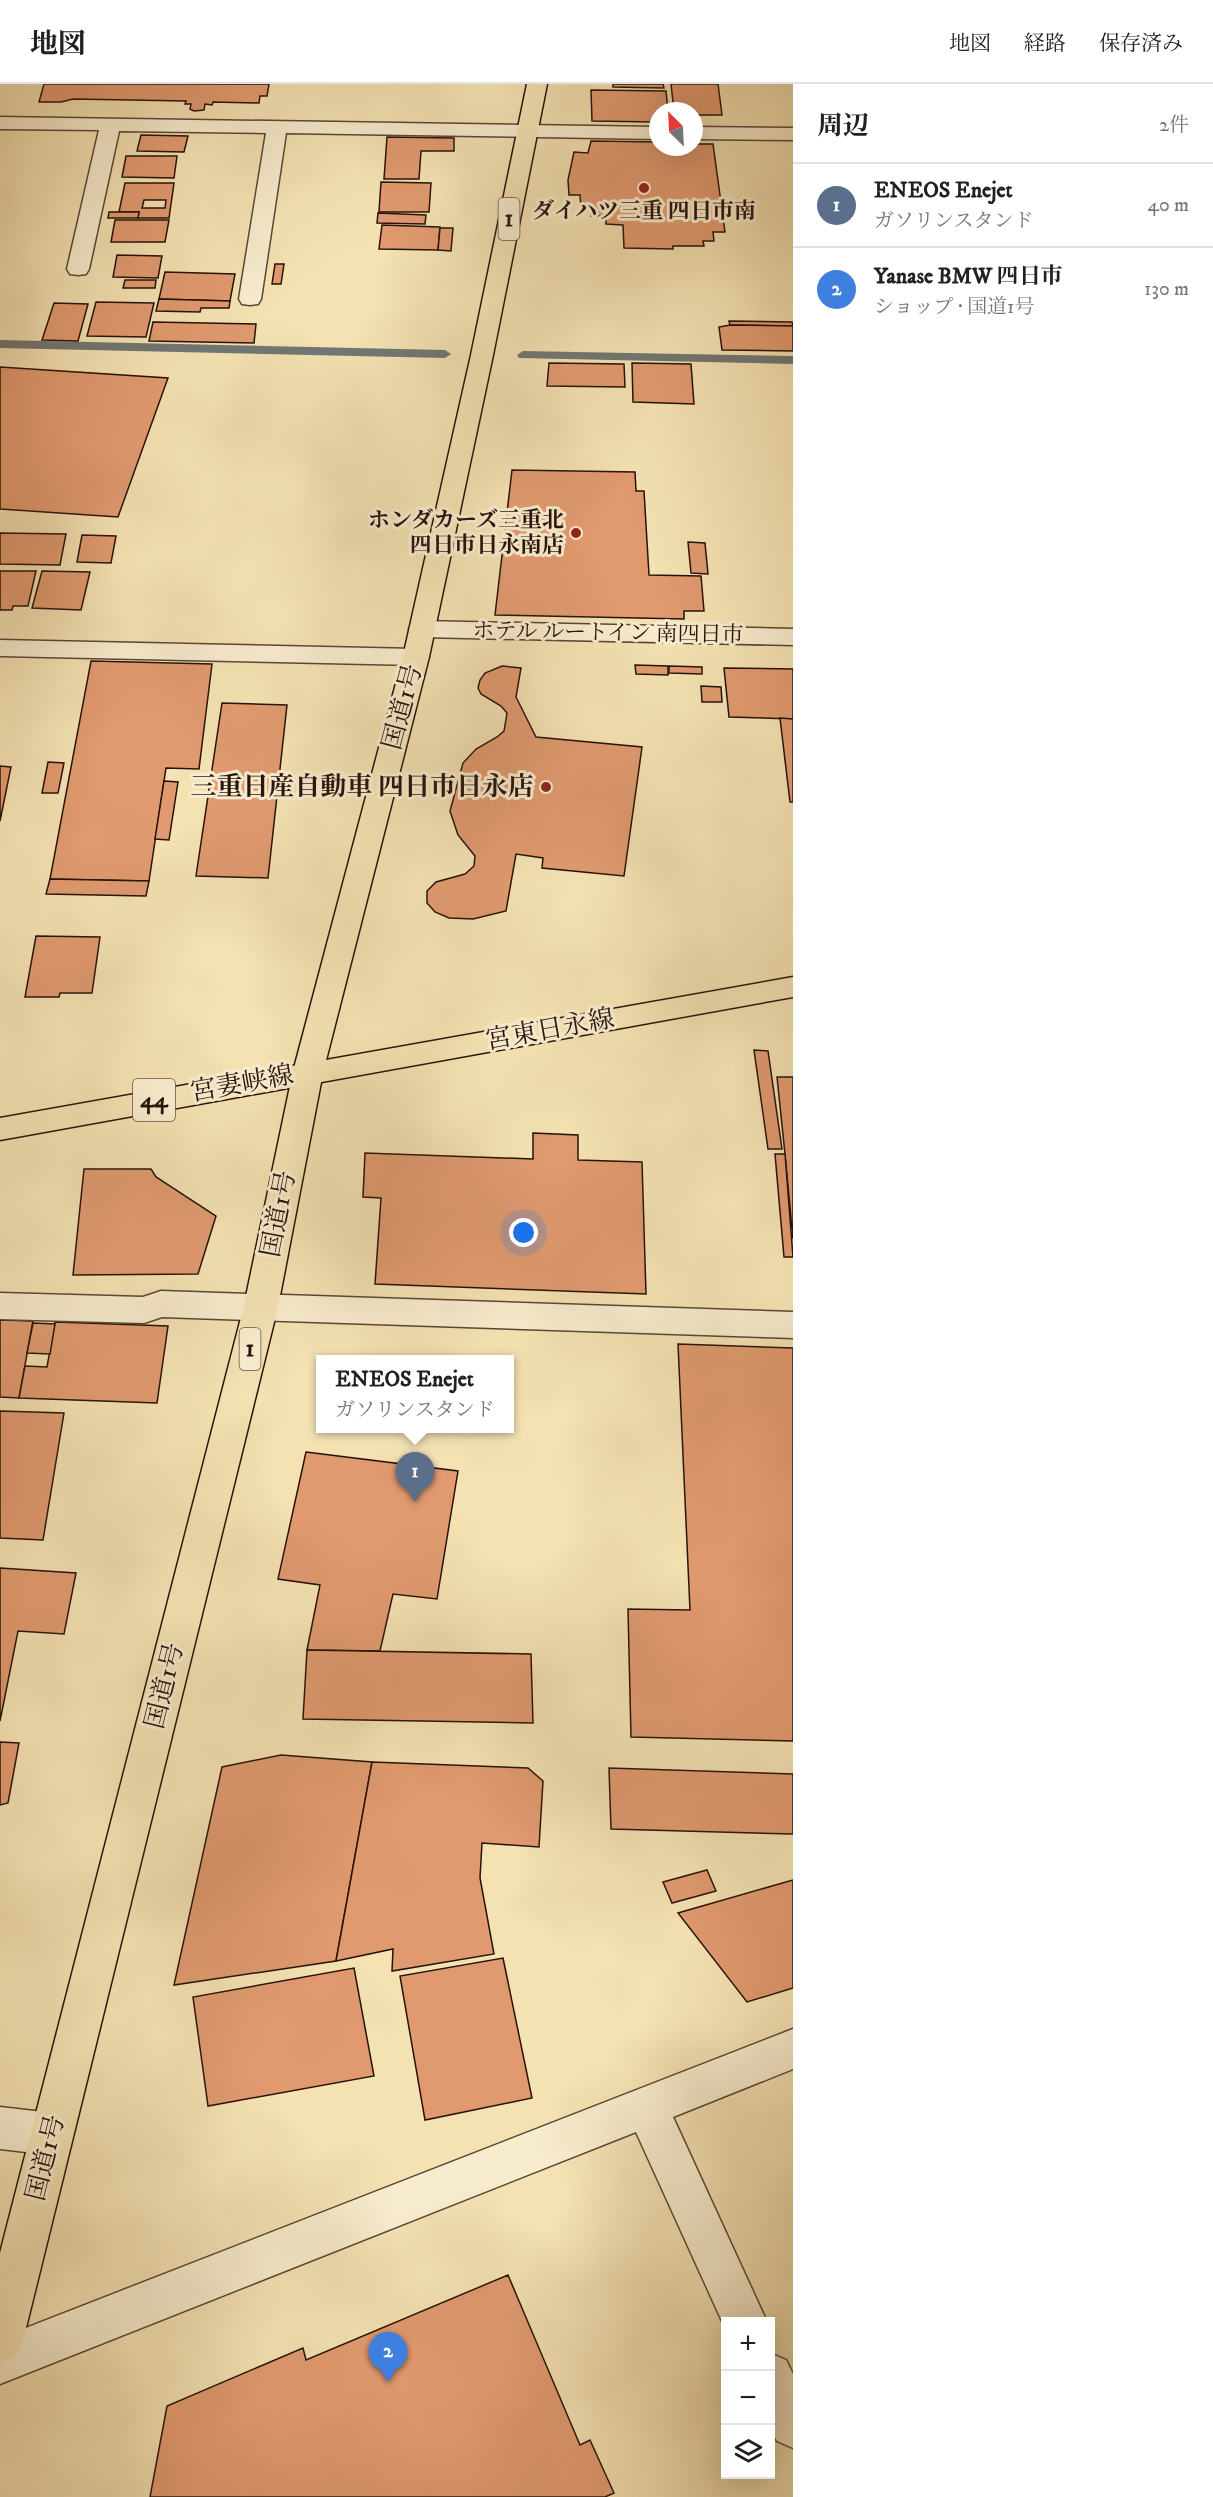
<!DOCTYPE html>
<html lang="ja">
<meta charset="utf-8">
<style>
:root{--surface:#fff;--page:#f2f2f2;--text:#202124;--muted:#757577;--line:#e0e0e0;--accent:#8f2418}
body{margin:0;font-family:"IM FELL DW Pica","Noto Serif JP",serif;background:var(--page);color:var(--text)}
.controls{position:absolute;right:18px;bottom:18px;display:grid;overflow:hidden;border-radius:0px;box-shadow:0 6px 24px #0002}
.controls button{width:54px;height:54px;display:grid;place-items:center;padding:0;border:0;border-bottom:2px solid var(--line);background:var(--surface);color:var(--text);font:30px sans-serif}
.compass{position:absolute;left:649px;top:18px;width:54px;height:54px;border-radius:50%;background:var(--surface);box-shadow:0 6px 24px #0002;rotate:336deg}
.you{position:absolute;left:524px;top:1149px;width:21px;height:21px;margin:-15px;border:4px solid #fff;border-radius:50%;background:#1a73e8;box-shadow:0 0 0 9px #1a73e833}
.badge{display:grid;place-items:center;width:39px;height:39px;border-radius:50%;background:var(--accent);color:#fff;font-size:20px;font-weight:700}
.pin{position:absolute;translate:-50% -50px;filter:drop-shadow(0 2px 3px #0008)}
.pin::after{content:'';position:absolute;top:32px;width:21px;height:18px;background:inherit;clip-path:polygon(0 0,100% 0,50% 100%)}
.popup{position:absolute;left:316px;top:1271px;width:198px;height:78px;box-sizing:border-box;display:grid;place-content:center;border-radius:0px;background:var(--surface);filter:drop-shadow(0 2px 4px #0005);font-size:20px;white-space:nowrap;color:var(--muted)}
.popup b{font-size:22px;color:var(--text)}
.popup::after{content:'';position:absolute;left:50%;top:100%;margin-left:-12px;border:12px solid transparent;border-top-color:var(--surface)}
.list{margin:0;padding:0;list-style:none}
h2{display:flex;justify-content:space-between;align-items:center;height:78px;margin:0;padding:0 24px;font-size:26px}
h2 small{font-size:20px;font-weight:400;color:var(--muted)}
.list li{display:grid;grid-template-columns:39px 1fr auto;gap:18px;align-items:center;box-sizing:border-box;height:84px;padding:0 24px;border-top:2px solid var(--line)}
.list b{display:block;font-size:22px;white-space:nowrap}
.list p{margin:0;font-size:20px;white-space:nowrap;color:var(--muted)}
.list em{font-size:20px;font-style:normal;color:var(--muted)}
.icon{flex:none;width:33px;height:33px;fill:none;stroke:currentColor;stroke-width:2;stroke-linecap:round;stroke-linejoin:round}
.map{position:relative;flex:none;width:793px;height:2413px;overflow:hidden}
header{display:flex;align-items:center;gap:36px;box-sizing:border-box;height:84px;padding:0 30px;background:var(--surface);border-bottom:2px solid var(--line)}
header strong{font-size:28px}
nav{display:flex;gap:33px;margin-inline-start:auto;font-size:21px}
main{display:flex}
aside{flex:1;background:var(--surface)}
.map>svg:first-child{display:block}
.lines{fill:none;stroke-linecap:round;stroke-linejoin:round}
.stream{fill:#717774;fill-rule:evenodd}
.building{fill:#e19a70;stroke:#26120b;stroke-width:1.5;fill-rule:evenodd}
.minor-casing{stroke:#5a4635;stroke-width:3}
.major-casing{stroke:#26120b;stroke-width:3}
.highway-casing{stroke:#26120b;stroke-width:3}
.minor{fill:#f8ecce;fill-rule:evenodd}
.major{fill:#f4e2b3;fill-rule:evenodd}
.highway{fill:#f4e2b3;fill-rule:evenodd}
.poi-dot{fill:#8f2418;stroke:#f8ecce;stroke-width:2}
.labels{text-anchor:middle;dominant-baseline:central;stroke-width:6;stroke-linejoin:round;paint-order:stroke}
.far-poi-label{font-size:22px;font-weight:bold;fill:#26120b;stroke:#f8ecce}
.far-street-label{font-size:22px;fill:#26120b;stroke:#f8ecce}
.shield{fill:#f8ecce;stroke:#655346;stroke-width:1.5}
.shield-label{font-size:24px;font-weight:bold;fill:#26120b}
.street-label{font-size:26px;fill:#26120b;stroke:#f8ecce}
.poi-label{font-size:26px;font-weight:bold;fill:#26120b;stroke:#f8ecce;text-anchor:end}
</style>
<header>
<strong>地図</strong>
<nav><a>地図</a><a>経路</a><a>保存済み</a></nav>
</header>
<main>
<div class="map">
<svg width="793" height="2413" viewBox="0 0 793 2413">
<rect width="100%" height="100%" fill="#f4e2b3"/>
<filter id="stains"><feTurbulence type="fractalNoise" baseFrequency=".00333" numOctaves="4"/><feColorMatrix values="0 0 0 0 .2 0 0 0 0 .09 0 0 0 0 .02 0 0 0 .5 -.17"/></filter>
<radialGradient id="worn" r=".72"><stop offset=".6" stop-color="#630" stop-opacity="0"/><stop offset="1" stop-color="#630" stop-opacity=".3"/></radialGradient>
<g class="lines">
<g class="stream">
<path d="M 0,256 L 445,266 L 451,270 L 445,274 L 0,264 Z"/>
<path d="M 523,267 L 793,272 L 793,280 L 519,274 L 517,271 Z"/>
</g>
</g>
<g class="building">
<path d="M 44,0 L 269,0 L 267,12 L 260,12 L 259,19 L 213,18 L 212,21 L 205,20 L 204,26 L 194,27 L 190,25 L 191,20 L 185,20 L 186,17 L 73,15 L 61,18 L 39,18 Z"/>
<path d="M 613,0 L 663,0 L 664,4 L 613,3 Z"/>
<path d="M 671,0 L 718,0 L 722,31 L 694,31 L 694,27 L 674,27 Z"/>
<path d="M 591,6 L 666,7 L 668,27 L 658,27 L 656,38 L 592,37 Z"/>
<path d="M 141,51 L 188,52 L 184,68 L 137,67 Z"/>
<path d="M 387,53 L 454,54 L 454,67 L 421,67 L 419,95 L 384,95 Z"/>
<path d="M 591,57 L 658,58 L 658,63 L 694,63 L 694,60 L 713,60 L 725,148 L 713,148 L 714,157 L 703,157 L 704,162 L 673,162 L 673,165 L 624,164 L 623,141 L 606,140 L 606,132 L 591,132 L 592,124 L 581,124 L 580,111 L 569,111 L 568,96 L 574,68 L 588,69 Z"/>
<path d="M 126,72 L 177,72 L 174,94 L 122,93 Z"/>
<path d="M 381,98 L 431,99 L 429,128 L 379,128 Z"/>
<path d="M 125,99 L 174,99 L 169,134 L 138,134 L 139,128 L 119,128 ZM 144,116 L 166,116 L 165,124 L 142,124 Z"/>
<path d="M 109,128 L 139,128 L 138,134 L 108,134 Z"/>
<path d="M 378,129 L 426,131 L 425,140 L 377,139 Z"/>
<path d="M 115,136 L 169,136 L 165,158 L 111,158 Z"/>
<path d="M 382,141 L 440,143 L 438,166 L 379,165 Z"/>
<path d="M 440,144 L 453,144 L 451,167 L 438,166 Z"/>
<path d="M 117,171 L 162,172 L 158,194 L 113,193 Z"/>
<path d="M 275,180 L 284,180 L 281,200 L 272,200 Z"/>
<path d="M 165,188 L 235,190 L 230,217 L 159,215 Z"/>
<path d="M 125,196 L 156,196 L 155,204 L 123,204 Z"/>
<path d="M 159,215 L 230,217 L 229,224 L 201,224 L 200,228 L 156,227 Z"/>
<path d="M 96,218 L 154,219 L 146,253 L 87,252 Z"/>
<path d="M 54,219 L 88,220 L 78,257 L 42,256 Z"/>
<path d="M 729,237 L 792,238 L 793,242 L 730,241 Z"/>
<path d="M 153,238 L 256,240 L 254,259 L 149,257 Z"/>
<path d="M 730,241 L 793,242 L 793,267 L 722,266 L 719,243 Z"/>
<path d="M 549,279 L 624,280 L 625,303 L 547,302 Z"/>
<path d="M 632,279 L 691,280 L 694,320 L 633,318 Z"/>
<path d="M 0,283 L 168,294 L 118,433 L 0,425 Z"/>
<path d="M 512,386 L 635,388 L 636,407 L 644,407 L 649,491 L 701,492 L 704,527 L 684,527 L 684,535 L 495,531 Z"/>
<path d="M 0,449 L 66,450 L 60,481 L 0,480 Z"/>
<path d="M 82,451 L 116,452 L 111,479 L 77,478 Z"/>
<path d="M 688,458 L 705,459 L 708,490 L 691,489 Z"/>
<path d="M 0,487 L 36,487 L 28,522 L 13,522 L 12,526 L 0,526 Z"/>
<path d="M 42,487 L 90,488 L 81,526 L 32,524 Z"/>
<path d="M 91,577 L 212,580 L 199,685 L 166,684 L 149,797 L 50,795 Z"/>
<path d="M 635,581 L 668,582 L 668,591 L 636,590 Z"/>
<path d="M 502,582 L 521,584 L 516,613 L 536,653 L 642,663 L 624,792 L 542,784 L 543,774 L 516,770 L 506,827 L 473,835 L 449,834 L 435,828 L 427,819 L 427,807 L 436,798 L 465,790 L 474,782 L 475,772 L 458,751 L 450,727 L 463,679 L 476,665 L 497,653 L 504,647 L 507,629 L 501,622 L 481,610 L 478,604 L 480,596 L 485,589 Z"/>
<path d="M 669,582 L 702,583 L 702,590 L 669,589 Z"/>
<path d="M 724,584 L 793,585 L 793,635 L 729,633 Z"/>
<path d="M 701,602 L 721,603 L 722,618 L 702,618 Z"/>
<path d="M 222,619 L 287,621 L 268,794 L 196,792 Z"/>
<path d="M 780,634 L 793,635 L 793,718 L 790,718 Z"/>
<path d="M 48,678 L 64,679 L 58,709 L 42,709 Z"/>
<path d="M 0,682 L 11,683 L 0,737 Z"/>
<path d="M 164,697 L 178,698 L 169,756 L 155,755 Z"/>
<path d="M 50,795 L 149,797 L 146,812 L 46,810 Z"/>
<path d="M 36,852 L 100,853 L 92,909 L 60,909 L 59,913 L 25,913 Z"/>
<path d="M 754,966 L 768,967 L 782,1065 L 768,1065 Z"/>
<path d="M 777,993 L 793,993 L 793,1155 L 785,1070 Z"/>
<path d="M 533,1049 L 578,1051 L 578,1076 L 642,1078 L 646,1210 L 375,1200 L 381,1114 L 363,1113 L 365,1069 L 533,1075 Z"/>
<path d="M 775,1070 L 785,1070 L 793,1173 L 784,1173 Z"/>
<path d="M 84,1085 L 151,1085 L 156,1093 L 216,1132 L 198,1190 L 73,1191 Z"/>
<path d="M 0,1236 L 33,1237 L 19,1314 L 0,1313 Z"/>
<path d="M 55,1238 L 168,1242 L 157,1319 L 19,1314 L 25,1282 L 47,1283 Z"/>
<path d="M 33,1239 L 55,1240 L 50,1270 L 27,1269 Z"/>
<path d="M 678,1260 L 793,1264 L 793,1657 L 631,1653 L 628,1525 L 690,1526 Z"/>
<path d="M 0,1327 L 64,1329 L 43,1456 L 0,1454 Z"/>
<path d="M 306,1368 L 458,1387 L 437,1515 L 393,1510 L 380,1567 L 307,1566 L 320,1501 L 278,1495 Z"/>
<path d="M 0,1484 L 76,1489 L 64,1550 L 18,1547 L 0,1637 Z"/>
<path d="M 307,1566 L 531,1570 L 533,1639 L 303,1635 Z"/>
<path d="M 0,1658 L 19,1659 L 8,1719 L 0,1721 Z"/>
<path d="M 281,1671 L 372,1678 L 336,1877 L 174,1901 L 222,1683 Z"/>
<path d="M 372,1678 L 528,1684 L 543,1697 L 539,1763 L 482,1759 L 480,1794 L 494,1870 L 392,1887 L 393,1865 L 336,1877 Z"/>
<path d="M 609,1684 L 793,1690 L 793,1750 L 611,1745 Z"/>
<path d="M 707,1786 L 716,1807 L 672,1819 L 663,1798 Z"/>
<path d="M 793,1796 L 793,1904 L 747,1918 L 678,1829 Z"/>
<path d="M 503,1874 L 532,2014 L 425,2036 L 400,1892 Z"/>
<path d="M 354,1884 L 374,1992 L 208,2022 L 193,1913 Z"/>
<path d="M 508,2191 L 580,2361 L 590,2356 L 614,2409 L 605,2413 L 150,2413 L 167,2322 L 303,2264 L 306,2276 Z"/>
</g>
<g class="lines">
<g class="minor-casing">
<g id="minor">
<path d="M 0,33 L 658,43 L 658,55 L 286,49 L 261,215 L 258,220 L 250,221 L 242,220 L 239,215 L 266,49 L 119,47 L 89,185 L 86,190 L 78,191 L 70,190 L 67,185 L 99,46 L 0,45 Z"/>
<path d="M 694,43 L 793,44 L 793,56 L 694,55 Z"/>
<path d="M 422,537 L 793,545 L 793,561 L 422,553 L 413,550 L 409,545 L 413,540 Z"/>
<path d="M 0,556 L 416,565 L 425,568 L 429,573 L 425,578 L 416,581 L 0,572 Z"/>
<path d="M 161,1207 L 793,1228 L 793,1254 L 162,1233 L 144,1239 L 0,1235 L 0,1209 L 143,1213 Z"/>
<path d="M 793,1945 L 793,1985 L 673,2033 L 767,2238 L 726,2238 L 726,2246 L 636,2048 L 0,2300 L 0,2254 Z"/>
<path d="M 0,2023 L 52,2029 L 67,2035 L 73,2050 L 67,2065 L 52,2071 L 0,2065 Z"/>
<path d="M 770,2269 L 786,2276 L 793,2290 L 793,2364 L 777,2357 L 770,2344 Z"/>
</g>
</g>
<g class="major-casing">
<path id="major" d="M 793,893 L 793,913 L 0,1056 L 0,1034 Z"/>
</g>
<g class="highway-casing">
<path id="highway" d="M 527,0 L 547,0 L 493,271 L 429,573 L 323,988 L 278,1222 L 23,2256 L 16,2272 L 0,2279 L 0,2169 L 244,1222 L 293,988 L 403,573 L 471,271 Z"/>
</g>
<use href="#minor" class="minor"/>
<use href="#major" class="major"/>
<use href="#highway" class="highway"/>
</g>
<g class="poi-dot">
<circle cx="644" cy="104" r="6"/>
<circle cx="576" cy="449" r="6"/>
<circle cx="546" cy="703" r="6"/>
</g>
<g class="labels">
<g class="far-poi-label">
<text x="644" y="127">ダイハツ三重 四日市南</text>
<text x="564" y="436" text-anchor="end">ホンダカーズ三重北<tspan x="564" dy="25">四日市日永南店</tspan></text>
</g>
<g class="far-street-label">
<text transform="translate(608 549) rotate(1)">ホテル ルートイン 南四日市</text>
</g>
<g class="shield">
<rect x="498.5" y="114" width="21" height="42" rx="4.5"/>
<rect x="133" y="995" width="42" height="42" rx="4.5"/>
<rect x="239.5" y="1244" width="21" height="42" rx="4.5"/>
</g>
<g class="shield-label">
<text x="509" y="135">1</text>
<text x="154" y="1016">44</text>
<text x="250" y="1265">1</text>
</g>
<g class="street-label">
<text transform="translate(403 623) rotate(-75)">国道1号</text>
<text transform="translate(550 946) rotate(-10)">宮東日永線</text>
<text transform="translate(242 1000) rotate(-10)">宮妻峡線</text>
<text transform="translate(279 1130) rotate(-79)">国道1号</text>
<text transform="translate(165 1602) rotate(-76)">国道1号</text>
<text transform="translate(46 2074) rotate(-76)">国道1号</text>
</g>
<g class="poi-label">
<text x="534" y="703">三重日産自動車 四日市日永店</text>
</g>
</g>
<rect width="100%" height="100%" filter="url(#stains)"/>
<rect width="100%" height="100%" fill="url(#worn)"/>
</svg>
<div class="controls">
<button>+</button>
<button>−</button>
<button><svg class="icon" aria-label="layers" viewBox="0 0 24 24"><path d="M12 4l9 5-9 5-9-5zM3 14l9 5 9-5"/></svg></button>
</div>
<svg class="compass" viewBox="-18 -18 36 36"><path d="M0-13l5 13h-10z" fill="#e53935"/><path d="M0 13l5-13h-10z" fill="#757577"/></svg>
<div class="you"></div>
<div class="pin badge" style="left:415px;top:1418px;background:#5c6f8a">1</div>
<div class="popup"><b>ENEOS Enejet</b>ガソリンスタンド</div>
<div class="pin badge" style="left:388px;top:2298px;background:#3f7fe0">2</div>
</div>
<aside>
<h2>周辺<small>2件</small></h2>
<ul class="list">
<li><span class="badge" style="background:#5c6f8a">1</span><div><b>ENEOS Enejet</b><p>ガソリンスタンド</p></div><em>40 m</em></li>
<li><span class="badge" style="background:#3f7fe0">2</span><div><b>Yanase BMW 四日市</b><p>ショップ · 国道1号</p></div><em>130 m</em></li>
</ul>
</aside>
</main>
